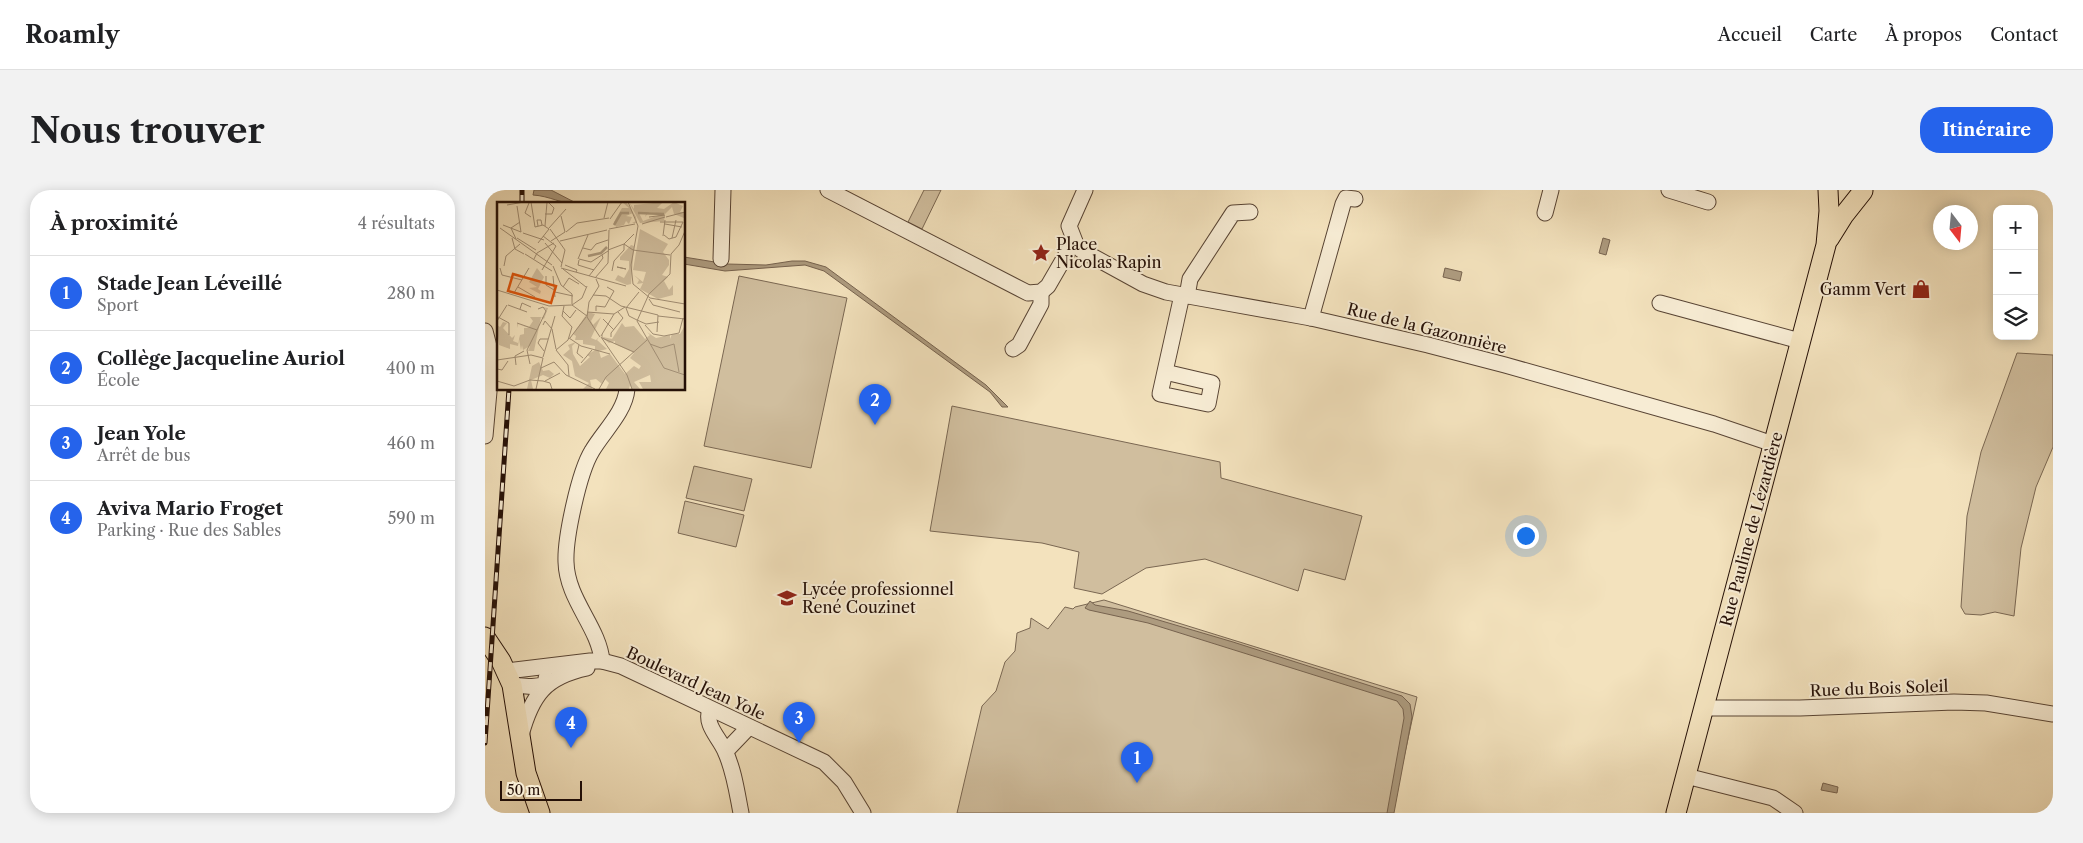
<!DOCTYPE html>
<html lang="fr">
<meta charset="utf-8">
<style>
:root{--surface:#fff;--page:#f2f2f2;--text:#202124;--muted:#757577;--line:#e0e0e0;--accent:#2563eb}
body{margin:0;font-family:"Libre Caslon Text",serif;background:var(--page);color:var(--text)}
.controls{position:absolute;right:15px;top:15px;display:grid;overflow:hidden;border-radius:10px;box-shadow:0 2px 12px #0003}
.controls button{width:45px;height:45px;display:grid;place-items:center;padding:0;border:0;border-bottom:1px solid var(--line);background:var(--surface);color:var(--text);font:25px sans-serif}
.compass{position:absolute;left:1448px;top:15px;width:45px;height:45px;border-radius:50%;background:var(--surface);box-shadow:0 2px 12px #0003;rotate:164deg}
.scale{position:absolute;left:15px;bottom:12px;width:82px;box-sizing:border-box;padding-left:5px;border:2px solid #251007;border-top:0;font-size:14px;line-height:18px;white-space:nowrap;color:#251007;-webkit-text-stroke:4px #f7ecd4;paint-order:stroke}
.you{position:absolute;left:1040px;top:345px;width:18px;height:18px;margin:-12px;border:4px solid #fff;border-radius:50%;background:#1a73e8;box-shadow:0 0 0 8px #1a73e833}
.badge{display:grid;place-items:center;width:32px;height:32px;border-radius:50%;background:var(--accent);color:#fff;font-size:16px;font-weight:700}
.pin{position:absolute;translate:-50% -41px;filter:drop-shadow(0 1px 2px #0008)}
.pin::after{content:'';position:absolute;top:26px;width:18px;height:15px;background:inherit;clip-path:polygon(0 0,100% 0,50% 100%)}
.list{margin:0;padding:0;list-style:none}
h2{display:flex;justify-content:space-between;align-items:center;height:65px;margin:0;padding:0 20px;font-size:21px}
h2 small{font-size:16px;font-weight:400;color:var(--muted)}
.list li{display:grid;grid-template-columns:32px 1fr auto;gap:15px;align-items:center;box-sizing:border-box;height:75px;padding:0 20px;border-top:1px solid var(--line)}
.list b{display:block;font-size:19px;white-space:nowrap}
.list p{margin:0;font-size:16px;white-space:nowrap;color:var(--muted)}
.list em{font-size:16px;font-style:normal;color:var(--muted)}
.icon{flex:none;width:28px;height:28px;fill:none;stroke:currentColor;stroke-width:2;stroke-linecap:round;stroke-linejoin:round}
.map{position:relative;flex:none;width:1568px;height:623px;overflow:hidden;border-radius:20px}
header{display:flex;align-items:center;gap:30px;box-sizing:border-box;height:70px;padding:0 25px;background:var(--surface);border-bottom:1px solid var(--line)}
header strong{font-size:24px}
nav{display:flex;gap:28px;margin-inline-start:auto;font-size:18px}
.intro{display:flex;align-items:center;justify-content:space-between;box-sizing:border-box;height:120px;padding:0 30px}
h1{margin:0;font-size:35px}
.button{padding:12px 22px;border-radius:20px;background:var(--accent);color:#fff;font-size:18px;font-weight:700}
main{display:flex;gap:30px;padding:0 30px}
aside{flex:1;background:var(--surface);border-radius:20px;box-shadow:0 2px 12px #0003}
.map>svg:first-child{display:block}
.green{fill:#d0be9e;stroke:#7a6752}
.water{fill:#ad9b7f;stroke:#77634f}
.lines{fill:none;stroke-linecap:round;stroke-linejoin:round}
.minor-casing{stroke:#584434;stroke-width:17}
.major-casing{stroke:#251007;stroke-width:21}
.minor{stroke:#f7ecd4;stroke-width:15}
.major{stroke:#f3e2bd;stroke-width:19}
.rail-casing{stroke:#251007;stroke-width:5}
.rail{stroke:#f7ecd4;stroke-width:3;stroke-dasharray:9;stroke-linecap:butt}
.labels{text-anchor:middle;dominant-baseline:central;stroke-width:4;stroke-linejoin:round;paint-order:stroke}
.poi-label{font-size:16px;fill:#251007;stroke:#f7ecd4;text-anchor:start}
.street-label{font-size:16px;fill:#251007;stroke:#f7ecd4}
.inset-river{fill:none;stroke:#ad9b7f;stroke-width:2.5}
.inset-road{fill:none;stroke:#a18e74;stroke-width:1}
.view{fill:#de550c;fill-opacity:0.15;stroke:#de550c;stroke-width:2.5}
.inset-edge{fill:none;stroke:#251007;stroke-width:2.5}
</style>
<header>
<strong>Roamly</strong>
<nav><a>Accueil</a><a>Carte</a><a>À propos</a><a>Contact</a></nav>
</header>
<div class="intro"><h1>Nous trouver</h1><a class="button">Itinéraire</a></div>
<main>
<aside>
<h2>À proximité<small>4 résultats</small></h2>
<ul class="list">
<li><span class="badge">1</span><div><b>Stade Jean Léveillé</b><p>Sport</p></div><em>280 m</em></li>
<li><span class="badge">2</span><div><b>Collège Jacqueline Auriol</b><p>École</p></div><em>400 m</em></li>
<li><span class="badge">3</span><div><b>Jean Yole</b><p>Arrêt de bus</p></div><em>460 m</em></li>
<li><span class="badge">4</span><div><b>Aviva Mario Froget</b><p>Parking · Rue des Sables</p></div><em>590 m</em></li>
</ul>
</aside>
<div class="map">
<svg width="1568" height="623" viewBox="0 0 1568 623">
<rect width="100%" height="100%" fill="#f3e2bd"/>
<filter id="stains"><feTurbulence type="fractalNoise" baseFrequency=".004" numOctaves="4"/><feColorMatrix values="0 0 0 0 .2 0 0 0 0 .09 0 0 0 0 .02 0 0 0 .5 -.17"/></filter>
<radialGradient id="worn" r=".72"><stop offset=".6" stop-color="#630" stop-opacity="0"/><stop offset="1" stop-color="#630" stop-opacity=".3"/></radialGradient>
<g class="green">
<path d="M 439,0 L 456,0 L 437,39 L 423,32 Z"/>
<path d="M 254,86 L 362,108 L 326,278 L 219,256 Z"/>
<path d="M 1532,163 L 1568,165 L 1568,257 L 1551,297 L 1536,358 L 1529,426 L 1510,422 L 1496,425 L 1480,424 L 1476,417 L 1482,326 L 1496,262 Z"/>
<path d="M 467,216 L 735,272 L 736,288 L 877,326 L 860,390 L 819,379 L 813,401 L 720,369 L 661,378 L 617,404 L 589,398 L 594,362 L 557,353 L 445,341 Z"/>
<path d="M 209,276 L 267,289 L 259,321 L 201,308 Z"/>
<path d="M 200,311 L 259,325 L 251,357 L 193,343 Z"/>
<path d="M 619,410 L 932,507 L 907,623 L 472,623 L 497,516 L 511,501 L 520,472 L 530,461 L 532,443 L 545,438 L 546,428 L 563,439 L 580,417 L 588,419 L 590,417 Z"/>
</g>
<g class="water">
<path d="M 49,0 L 66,0 L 93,14 C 76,14 65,6 48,5 Z"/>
<path d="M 1118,48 L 1125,50 L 1121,65 L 1114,63 Z"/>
<path d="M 199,67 L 242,74 L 281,75 L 307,71 L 320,71 L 341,77 L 501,195 L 523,217 L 517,217 L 505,202 L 339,81 L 320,75 L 240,81 L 199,74 Z"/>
<path d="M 960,78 L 977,82 L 975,91 L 958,87 Z"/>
<path d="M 605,411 L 610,415 L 643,421 L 748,452 L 917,506 L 925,514 L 927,527 L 909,623 L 902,623 L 919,528 L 918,519 L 912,511 L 663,433 L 604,420 L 600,418 Z"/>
<path d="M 1338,593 L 1353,597 L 1352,603 L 1336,600 Z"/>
</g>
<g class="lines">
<g class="minor-casing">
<g id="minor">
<path d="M 343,0 L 543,103 L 556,102 L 563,96 L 585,58 L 591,54 L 584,36 L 600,0"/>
<path d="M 1184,0 L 1223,12"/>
<path d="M 1060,23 L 1066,0"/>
<path d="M 591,54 L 596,60 L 658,94 L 681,102 L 826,128 L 943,155 L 1020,175 L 1229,234 L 1288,254"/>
<path d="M 236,69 L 238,0"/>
<path d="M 702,106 L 705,89 L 748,23 L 765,22"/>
<path d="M 1175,113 L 1315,151"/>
<path d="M 826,128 L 858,14 L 861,8 L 870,9"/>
<path d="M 0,141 L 7,168 L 0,246"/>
<path d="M 528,159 L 534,155 L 556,114 L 556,102"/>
<path d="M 680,182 L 727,193 L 723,214 L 675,204 L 697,105"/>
<path d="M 117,471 C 114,437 82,410 81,372 C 80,348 94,282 107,261 C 118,242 140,222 142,199"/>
<path d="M 22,481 L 105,471 L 117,471 L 136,476 L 339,572 L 359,592 L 378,623"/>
<path d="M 27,495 C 40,496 48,498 61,494 L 61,488"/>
<path d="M 1220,518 L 1315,518 L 1469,512 L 1501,513 L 1568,524"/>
<path d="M 225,519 C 219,535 234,547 240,561 C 249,580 252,603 256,623"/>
<path d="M 36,545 C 47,505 60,487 102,478"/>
<path d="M 241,561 L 264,537"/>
<path d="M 1201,586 L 1288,608 L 1310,623"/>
</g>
</g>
<g class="major-casing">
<g id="major">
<path d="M 1344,49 L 1359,25 L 1378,1"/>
<path d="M 0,447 L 16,471 L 27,495 L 41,583 L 55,623"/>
<path d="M 1191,623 L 1341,55 L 1344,21 L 1343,0"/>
</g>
</g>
<use href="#minor" class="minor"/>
<use href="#major" class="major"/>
<g class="rail-casing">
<g id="rail">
<path d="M 37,14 L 37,0"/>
<path d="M 0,553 L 24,199"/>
</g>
</g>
<use href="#rail" class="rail"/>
</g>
<defs>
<g id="sight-bare" transform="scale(1.5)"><path d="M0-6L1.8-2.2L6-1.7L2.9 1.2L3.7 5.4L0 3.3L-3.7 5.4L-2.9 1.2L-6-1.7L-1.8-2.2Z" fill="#8f2418" stroke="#f7ecd4" stroke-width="2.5" paint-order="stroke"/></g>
<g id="shop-bare" transform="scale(1.5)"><path d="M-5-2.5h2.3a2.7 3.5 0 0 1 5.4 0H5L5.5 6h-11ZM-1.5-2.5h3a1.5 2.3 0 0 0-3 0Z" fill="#8f2418" stroke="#f7ecd4" stroke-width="2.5" paint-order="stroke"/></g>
<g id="school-bare" transform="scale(1.5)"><path d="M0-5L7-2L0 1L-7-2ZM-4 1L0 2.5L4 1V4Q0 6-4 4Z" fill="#8f2418" stroke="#f7ecd4" stroke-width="2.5" paint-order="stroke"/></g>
</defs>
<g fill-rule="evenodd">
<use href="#sight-bare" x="556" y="63"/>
<use href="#shop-bare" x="1436" y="99"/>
<use href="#school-bare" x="302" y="408"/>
</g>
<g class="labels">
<g class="poi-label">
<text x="571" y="54">Place<tspan x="571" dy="18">Nicolas Rapin</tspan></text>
<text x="1421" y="99" text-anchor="end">Gamm Vert</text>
<text x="317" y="399">Lycée professionnel<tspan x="317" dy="18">René Couzinet</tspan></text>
</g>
<g class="street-label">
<text transform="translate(942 138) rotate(14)">Rue de la Gazonnière</text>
<text transform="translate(1266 339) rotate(-75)">Rue Pauline de Lézardière</text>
<text transform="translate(211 493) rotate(25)">Boulevard Jean Yole</text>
<text transform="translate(1394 498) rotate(-2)">Rue du Bois Soleil</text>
</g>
</g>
<g transform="translate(12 12)">
<rect width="188" height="188" fill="#f3e2bd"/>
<path d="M 125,0 L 129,0 L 134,7 L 139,15 L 140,21 L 135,21 L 139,19 L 136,11 L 129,14 L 135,15 L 132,22 L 129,19 L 127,23 L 119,25 L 117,20 L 125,6 L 132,6 ZM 132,0 L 137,7 L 137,3 L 166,0 L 160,6 L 167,7 L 177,0 L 186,4 L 183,10 L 187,10 L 187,16 L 177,12 L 175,5 L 168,12 L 152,10 L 148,15 L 149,12 L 142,11 L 146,19 L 165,12 L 163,12 L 164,12 L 168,13 L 167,19 L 143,21 ZM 143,27 L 171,42 L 166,50 L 172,58 L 172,63 L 165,73 L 171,75 L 167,79 L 172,88 L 176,83 L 176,93 L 161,97 L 143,87 L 146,81 L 140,82 L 142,78 L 137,73 L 146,80 L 149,70 L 136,68 ZM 134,43 L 137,44 L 134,82 L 130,83 L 118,78 L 121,73 L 127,76 L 132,67 L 132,59 L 123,58 L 123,55 ZM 40,66 L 47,75 L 41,87 L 44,89 L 43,92 L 32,86 L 40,85 L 32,80 ZM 45,105 L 51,106 L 47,117 L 44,115 L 37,149 L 31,149 L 33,144 L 26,148 L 25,143 L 24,148 L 22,137 L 21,144 L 13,142 L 13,153 L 13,147 L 2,143 L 0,123 L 3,125 L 6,120 L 10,121 L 6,126 L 15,136 L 18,133 L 16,139 L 21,141 L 23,133 L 27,132 L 27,126 L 32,126 L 21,122 L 20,126 L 20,122 L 32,125 L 36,119 L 33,115 L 47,115 L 49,107 ZM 91,110 L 98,112 L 94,119 L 96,123 L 104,115 L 94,136 L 99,138 L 102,135 L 100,138 L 110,147 L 102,149 L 104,156 L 113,152 L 128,172 L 137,164 L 142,167 L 144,164 L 133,156 L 137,151 L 118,142 L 118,139 L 112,141 L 104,135 L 106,131 L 106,135 L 115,137 L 125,121 L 128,125 L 137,124 L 148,137 L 153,133 L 150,130 L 159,136 L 173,133 L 173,137 L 175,132 L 183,132 L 187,125 L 187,187 L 146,187 L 142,180 L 154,180 L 153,173 L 137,180 L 143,187 L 135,187 L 133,183 L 132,187 L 109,187 L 112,181 L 108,177 L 105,182 L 99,177 L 93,178 L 95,187 L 86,187 L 92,181 L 78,174 L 75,159 L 66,153 L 73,147 L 75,152 L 71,143 L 79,140 L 75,144 L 76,152 L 83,164 L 93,155 L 90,153 L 98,148 L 98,144 L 86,142 L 86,138 L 78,138 L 79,134 L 76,132 ZM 42,160 L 46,169 L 52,168 L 57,172 L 53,176 L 46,173 L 34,178 L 36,187 L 30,187 L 35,164 Z" fill="#d0be9e"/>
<path class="inset-river" d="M 141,11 L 167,12M 117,23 L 124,11 L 132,11M 91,54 L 104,51 L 110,45"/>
<path class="inset-road" d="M 34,0 L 38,25M 131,0 L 141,24 L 134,63 L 136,82 L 153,96 L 188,102M 32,1 L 28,11 L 34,15M 10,3 L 27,0M 20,4 L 24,30M 48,12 L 55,12 L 57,6 L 51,0M 64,14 L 68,30M 152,15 L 168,13M 169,15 L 188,10M 107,16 L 111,0M 113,17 L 125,0M 163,20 L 186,20 L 179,35 L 172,37 L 167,33M 145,22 L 168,15M 168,22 L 185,25M 6,23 L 24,30M 41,24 L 40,18 L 44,18 L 45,23M 48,24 L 50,0M 38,25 L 46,23 L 52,27M 3,26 L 55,63M 52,26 L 69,7M 53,27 L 68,48 L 64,65M 112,27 L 138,22M 188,29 L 182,43 L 174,52 L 173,72 L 152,92 L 140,119 L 167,166 L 188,173M 69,30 L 80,21 L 112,16M 26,31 L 47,38M 166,34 L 168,18M 15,36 L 18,47 L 27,52M 20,36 L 39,48M 175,36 L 179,18M 19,37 L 14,26 L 23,20M 54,39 L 68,30M 63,39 L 110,28M 41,41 L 52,27M 48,41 L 65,61M 127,42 L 136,48 L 173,53M 86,46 L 94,48 L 99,42 L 111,38M 111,48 L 127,42 L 137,32M 28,52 L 55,69M 37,57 L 40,51 L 57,41M 81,57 L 91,33M 82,57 L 94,60 L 111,49M 82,58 L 81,63 L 97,68M 68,63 L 80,68 L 79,70M 7,64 L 9,54 L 23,42M 56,64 L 64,83 L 75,92 L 75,102M 3,66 L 5,73 L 25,78M 64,66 L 129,84M 66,67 L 89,85M 129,67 L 120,65 L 129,67M 45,68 L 59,44 L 46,34M 115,69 L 117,59 L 127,48 L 127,42M 49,74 L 49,83 L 57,88M 56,74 L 58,95M 92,74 L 106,56 L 105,53M 98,76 L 111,61 L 112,28M 21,85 L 38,95M 66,85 L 72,76 L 82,82M 110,85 L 117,89 L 113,96M 0,88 L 52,104 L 75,103 L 85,96 L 90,84M 58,90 L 76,94M 17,91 L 32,66M 96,93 L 109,94 L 124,104 L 161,113 L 160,130M 152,97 L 156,103 L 183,110M 11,103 L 30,110M 75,103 L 90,114M 129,106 L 142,90M 129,106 L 132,114 L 140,118M 23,107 L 25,101 L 34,105M 66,109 L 73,116 L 79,108M 99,109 L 99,104 L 108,105 L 113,96M 90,110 L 117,112M 161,114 L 188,117M 1,115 L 12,121 L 12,133M 90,115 L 92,100 L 102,84 L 99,77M 90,115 L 103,135M 106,117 L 117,128M 140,118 L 149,122 L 162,120M 0,119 L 10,103M 20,121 L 40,128 L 49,109 L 46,105 L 41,107M 46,123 L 48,119 L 55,127 L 59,147M 148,123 L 156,132 L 167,134 L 182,131 L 186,116M 104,134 L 117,112 L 128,105M 104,135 L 130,173 L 135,187M 114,135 L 114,131 L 126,116 L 121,110M 72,136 L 84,144 L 113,152M 73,136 L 89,115M 105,136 L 137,150M 153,142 L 164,146 L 177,142 L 182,170M 82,143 L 80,151 L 86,156M 59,148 L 71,138 L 75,125 L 65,114 L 67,104M 59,148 L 71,163 L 72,174M 47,149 L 41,141 L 43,137 L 51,137M 46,155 L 58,114M 0,158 L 34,153 L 46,156M 84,161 L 95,148M 33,162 L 30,148 L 40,128M 19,163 L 18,154 L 27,149M 44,166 L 57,160 L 69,173 L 98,187M 0,167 L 5,168 L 11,159M 0,179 L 17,184 L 33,178 L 46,179 L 53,181 L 55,187M 48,179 L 63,171M 39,187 L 46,156M 102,187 L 109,175 L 150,138"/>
<path class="view" d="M 16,72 L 59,84 L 54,101 L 11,89 Z"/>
<rect width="188" height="188" class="inset-edge"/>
</g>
<rect width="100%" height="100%" filter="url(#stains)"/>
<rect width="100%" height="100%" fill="url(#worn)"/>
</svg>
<div class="controls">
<button>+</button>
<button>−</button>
<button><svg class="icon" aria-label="layers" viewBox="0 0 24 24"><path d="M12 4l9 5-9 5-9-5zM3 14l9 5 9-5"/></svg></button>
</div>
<svg class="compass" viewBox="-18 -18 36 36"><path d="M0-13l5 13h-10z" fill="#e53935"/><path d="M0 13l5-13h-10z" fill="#757577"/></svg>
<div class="scale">50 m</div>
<div class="you"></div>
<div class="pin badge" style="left:652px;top:593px">1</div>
<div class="pin badge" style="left:390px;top:235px">2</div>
<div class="pin badge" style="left:314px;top:553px">3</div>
<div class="pin badge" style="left:86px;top:558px">4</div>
</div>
</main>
